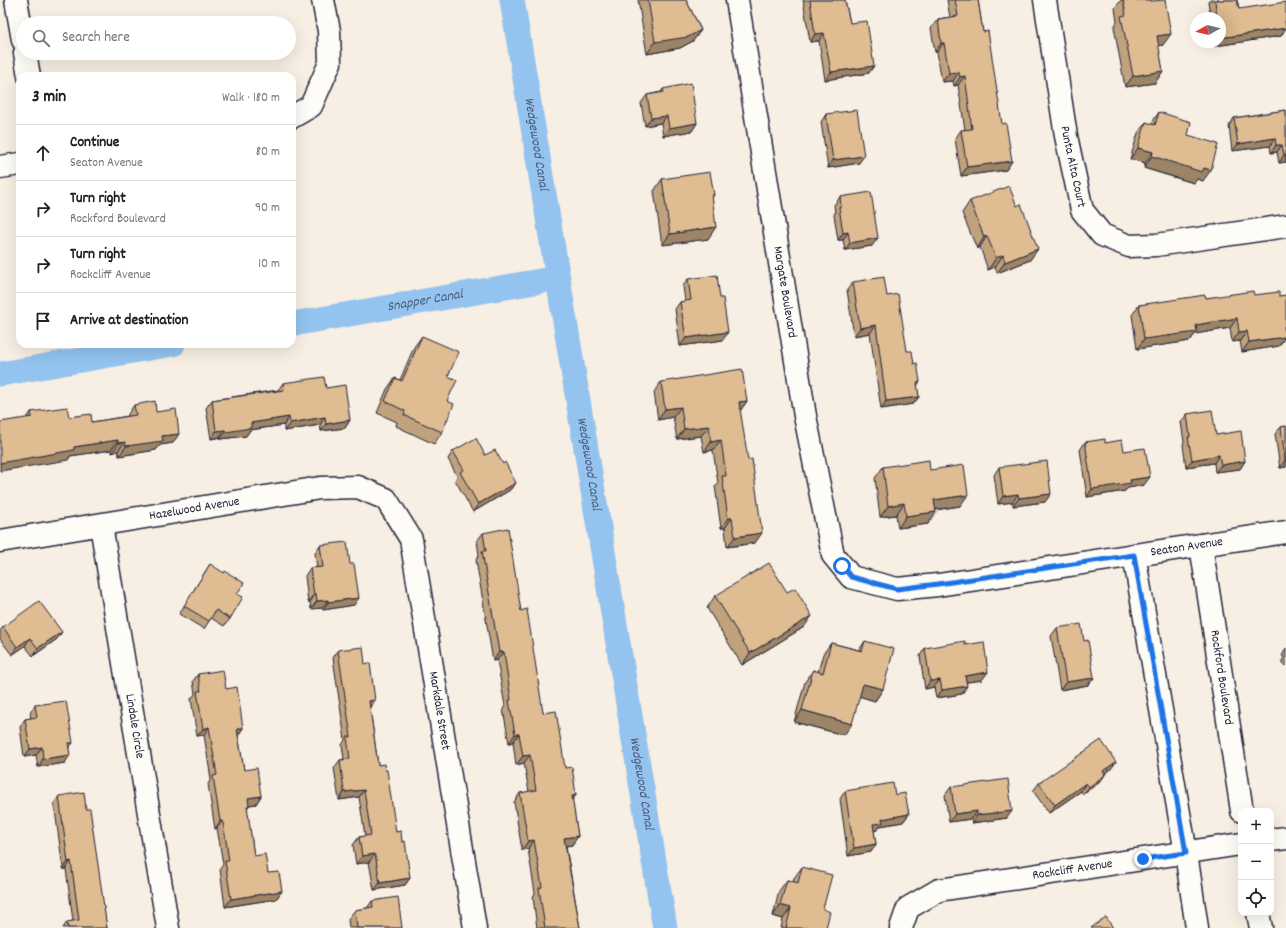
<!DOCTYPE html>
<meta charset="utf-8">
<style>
:root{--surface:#fff;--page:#f6f6f6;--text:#202124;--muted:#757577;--line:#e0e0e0}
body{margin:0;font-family:Dekko,sans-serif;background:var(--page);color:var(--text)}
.controls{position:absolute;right:12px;bottom:12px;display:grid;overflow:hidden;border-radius:8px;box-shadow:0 4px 16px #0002}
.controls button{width:36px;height:36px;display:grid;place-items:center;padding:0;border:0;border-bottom:1px solid var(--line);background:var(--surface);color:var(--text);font:20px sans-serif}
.compass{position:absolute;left:1190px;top:12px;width:36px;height:36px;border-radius:50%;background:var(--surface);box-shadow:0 4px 16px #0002;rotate:262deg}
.stop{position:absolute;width:12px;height:12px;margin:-9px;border:3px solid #1a73e8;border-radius:50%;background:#fff}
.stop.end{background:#1a73e8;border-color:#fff;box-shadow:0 1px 4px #0008}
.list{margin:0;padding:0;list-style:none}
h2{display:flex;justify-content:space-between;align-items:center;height:52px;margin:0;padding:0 16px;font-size:17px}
h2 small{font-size:13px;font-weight:400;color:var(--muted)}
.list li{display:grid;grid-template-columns:26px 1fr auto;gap:12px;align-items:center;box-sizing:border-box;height:56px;padding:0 16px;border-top:1px solid var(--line)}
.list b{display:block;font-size:15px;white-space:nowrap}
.list p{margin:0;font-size:13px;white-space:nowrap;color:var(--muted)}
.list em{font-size:13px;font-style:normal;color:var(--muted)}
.icon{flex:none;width:22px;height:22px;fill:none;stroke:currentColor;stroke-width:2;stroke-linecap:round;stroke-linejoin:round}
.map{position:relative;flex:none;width:1286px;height:928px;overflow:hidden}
.search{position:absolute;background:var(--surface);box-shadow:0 4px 16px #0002;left:16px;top:16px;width:280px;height:44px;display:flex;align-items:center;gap:10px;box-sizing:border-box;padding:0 14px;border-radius:22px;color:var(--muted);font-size:15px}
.panel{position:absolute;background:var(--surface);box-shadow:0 4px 16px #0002;left:16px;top:72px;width:280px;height:276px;border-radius:12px}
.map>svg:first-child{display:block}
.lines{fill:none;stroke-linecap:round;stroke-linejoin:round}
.canal{stroke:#93c3ee;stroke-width:25}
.minor-casing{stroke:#22223b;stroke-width:25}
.minor{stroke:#fdfcf7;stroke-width:22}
.wall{fill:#c0a27d;stroke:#22223b}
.shaded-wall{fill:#9c8466;stroke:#22223b}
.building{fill:#dfbc91;stroke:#22223b}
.route{stroke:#1a73e8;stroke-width:5}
.labels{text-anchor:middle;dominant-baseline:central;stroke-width:3;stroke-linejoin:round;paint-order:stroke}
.street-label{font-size:13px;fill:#22223b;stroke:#fdfcf7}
.water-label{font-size:14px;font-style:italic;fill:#4a5a7a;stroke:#fdfcf7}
</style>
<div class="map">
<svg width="1286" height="928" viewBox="0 0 1286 928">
<rect width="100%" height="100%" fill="#f7efe3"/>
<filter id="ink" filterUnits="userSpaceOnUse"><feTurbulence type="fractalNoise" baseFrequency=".025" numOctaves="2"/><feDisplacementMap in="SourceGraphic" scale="8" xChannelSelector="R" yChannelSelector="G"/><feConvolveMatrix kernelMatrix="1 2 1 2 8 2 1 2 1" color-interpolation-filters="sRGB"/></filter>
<g filter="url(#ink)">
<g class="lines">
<g class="canal">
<path id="s1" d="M 512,0 L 665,928"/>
<path id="s2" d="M 292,324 L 558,278"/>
<path d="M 0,374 L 173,344"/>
</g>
<g class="minor-casing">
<g id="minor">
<path d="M 16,0 L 23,40"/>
<path id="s3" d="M 737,0 L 805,416 L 833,555 L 851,577 L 897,589 L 938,585 L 1286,532"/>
<path id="s4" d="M 1045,0 L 1066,136 L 1082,210 L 1102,235 L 1129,246 L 1156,245 L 1286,226"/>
<path d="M 25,53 L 29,76"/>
<path d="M 292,117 L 311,106 L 330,63 L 329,31 L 323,0"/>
<path d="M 0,167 L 20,164"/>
<path id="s5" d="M 101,525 L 168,928"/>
<path id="s6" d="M 0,541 L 320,488 L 358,487 L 386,499 L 411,539 L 475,928"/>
<path id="s7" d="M 1201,545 L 1242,811"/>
<path d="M 1134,555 L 1186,853 L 1197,928"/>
<path d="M 1271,840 L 1286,838"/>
<path d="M 1258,913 L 1261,928"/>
<path id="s8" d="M 901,928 L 908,908 L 939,890 L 1241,844"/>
</g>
</g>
<use href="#minor" class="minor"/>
</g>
<g class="wall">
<path d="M 638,0 L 686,0 L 701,30 L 693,41 L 680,48 L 647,54 Z"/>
<path d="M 803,0 L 845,0 L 850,23 L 869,73 L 825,80 L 819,41 L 810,42 Z"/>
<path d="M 947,0 L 978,0 L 983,32 L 1002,124 L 1012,161 L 1006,170 L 961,176 L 955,139 L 961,130 L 965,130 L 958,85 L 954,86 L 953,81 L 942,82 L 937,52 L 935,52 L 931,28 L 938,19 L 950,17 Z"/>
<path d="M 1121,0 L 1151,0 L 1163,45 L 1158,46 L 1163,71 L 1155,83 L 1125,87 L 1114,27 L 1117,22 L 1115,8 Z"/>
<path d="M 1210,0 L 1237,0 L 1239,9 L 1281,36 L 1215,46 L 1214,42 L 1220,42 L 1220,18 L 1211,18 L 1208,2 Z"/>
<path d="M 663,89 L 697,123 L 692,131 L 663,136 L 661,123 L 645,126 L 641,103 L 647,95 L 661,92 Z"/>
<path d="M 1286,110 L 1286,162 L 1279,163 L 1277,152 L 1271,153 L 1270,146 L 1232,151 L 1229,126 L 1234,118 Z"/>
<path d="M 1159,112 L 1203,181 L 1197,179 L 1194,183 L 1163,174 L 1144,168 L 1145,163 L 1130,159 L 1138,133 L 1146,122 L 1151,124 Z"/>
<path d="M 826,114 L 859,163 L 828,168 L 821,122 Z"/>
<path d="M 662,179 L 714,195 L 712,198 L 708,239 L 662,245 L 654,191 Z"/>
<path d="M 840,197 L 872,246 L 845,250 L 843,240 L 838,240 L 834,215 L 835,213 L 834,205 Z"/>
<path d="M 970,201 L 1017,206 L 1030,260 L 997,273 L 995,267 L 988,270 L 980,247 L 977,249 L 962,213 Z"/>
<path d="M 688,279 L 723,340 L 680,346 L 675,309 L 680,302 L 685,301 L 683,286 Z"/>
<path d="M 853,282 L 887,296 L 907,351 L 914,364 L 920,382 L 917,386 L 919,397 L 913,404 L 881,409 L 870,333 L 854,336 L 847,290 Z"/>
<path d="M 1254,295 L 1285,334 L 1285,337 L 1279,346 L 1242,352 L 1240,341 L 1232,342 L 1230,328 L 1195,334 L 1190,341 L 1137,349 L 1132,315 L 1139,305 L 1206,298 Z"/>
<path d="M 422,336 L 448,376 L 447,401 L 442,432 L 434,444 L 396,426 L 397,422 L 377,413 L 387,389 L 395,378 L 400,380 L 414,347 Z"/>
<path d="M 661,382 L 747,401 L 740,411 L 755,543 L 727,547 L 725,528 L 721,528 L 715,486 L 718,483 L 713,450 L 704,452 L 701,436 L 677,439 L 673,417 L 658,420 L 654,392 Z"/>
<path d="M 283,383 L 326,388 L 350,420 L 345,428 L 321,431 L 320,425 L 284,431 L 284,425 L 250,430 L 246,436 L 220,439 L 220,437 L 211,439 L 206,408 L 212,400 L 278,390 Z"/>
<path d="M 134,405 L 156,412 L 173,443 L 160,445 L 156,450 L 119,456 L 118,451 L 112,453 L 111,450 L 70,456 L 68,460 L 27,418 L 31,412 L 69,417 L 92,422 L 128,416 L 128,414 Z"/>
<path d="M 1187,414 L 1216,435 L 1245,461 L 1240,469 L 1215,472 L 1214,463 L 1186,467 L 1183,445 L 1184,442 L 1181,422 Z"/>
<path d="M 1286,426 L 1286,467 L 1280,468 L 1275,434 L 1281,427 Z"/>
<path d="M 1085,442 L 1105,443 L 1124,451 L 1144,485 L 1128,488 L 1125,491 L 1087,497 L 1080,450 Z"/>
<path d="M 453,451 L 485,455 L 516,483 L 510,490 L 473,512 L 455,480 L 457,476 L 448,459 Z"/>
<path d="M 883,467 L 930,470 L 960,506 L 936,510 L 928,524 L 898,528 L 896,515 L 880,517 L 875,478 Z"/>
<path d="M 999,467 L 1045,502 L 1013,506 L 1013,502 L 998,504 L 994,475 Z"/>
<path d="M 483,533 L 521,611 L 543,713 L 576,795 L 572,800 L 578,836 L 572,845 L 566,846 L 580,928 L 537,928 L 533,897 L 535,893 L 528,849 L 522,850 L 514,802 L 520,793 L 529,792 L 524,763 L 516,765 L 513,742 L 509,743 L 503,709 L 505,706 L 497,660 L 493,661 L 476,560 L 479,555 L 477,541 Z"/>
<path d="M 320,545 L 354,605 L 323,610 L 322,608 L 311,609 L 310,602 L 308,602 L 305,576 L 310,568 L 317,568 L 315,553 Z"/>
<path d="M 210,564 L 237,594 L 230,619 L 224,626 L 211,618 L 204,629 L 179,614 Z"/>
<path d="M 715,596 L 804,627 L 742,665 L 707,608 Z"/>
<path d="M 3,627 L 57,639 L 33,656 L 25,646 L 12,655 L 0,639 L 0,631 Z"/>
<path d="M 1057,628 L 1084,641 L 1094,678 L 1088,685 L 1060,690 L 1051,636 Z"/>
<path d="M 865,641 L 883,689 L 875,701 L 859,696 L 844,735 L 794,722 L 805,682 L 813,670 L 818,672 L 823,654 L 831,643 L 859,650 Z"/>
<path d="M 965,645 L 982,680 L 967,682 L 962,694 L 936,698 L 934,687 L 925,689 L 920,656 L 925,648 Z"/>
<path d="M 1286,648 L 1286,666 L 1281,663 L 1284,657 L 1282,656 Z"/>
<path d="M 338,650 L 365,664 L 375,700 L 370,708 L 378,765 L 396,832 L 402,842 L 410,878 L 405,885 L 374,890 L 369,862 L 356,864 L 353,845 L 359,837 L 365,836 L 359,797 L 339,800 L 334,768 L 340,760 L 344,759 L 342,745 L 345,740 L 333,658 Z"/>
<path d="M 198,674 L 226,689 L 243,728 L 238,735 L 244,770 L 261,796 L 256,804 L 249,805 L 247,809 L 254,856 L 268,873 L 282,891 L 276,899 L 225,907 L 220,869 L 223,864 L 217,828 L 215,829 L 208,784 L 211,779 L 204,735 L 197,736 L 191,699 L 195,694 L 193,681 Z"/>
<path d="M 35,705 L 69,748 L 65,763 L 38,767 L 36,755 L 24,757 L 20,727 L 25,719 L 31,718 L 30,713 Z"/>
<path d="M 1111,769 L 1105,774 L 1100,782 L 1083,794 L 1081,791 L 1049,813 L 1033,791 L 1039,783 Z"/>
<path d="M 951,787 L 1007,818 L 972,823 L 971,819 L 949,822 L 945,795 Z"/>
<path d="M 845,791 L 895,795 L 909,814 L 903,822 L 880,826 L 877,830 L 874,831 L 876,844 L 871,852 L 848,856 L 840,799 Z"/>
<path d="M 59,796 L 86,809 L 107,928 L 63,928 L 67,922 L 73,921 L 66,869 L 63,869 L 54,803 Z"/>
<path d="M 802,867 L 823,909 L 826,928 L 781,928 L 783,919 L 773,916 L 779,891 L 787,880 L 793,881 L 794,878 Z"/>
<path d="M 372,901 L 402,928 L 349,928 L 348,919 L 355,910 L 367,908 Z"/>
</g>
<g class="shaded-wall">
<path d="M 1286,28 L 1281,36 L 1215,46 L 1218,42 L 1220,42 L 1220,38 Z"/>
<path d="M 701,30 L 693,41 L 680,48 L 647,54 L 655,42 Z"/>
<path d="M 824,33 L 819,41 L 810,42 L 815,34 Z"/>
<path d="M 1171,34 L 1163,45 L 1149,48 L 1157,36 Z"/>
<path d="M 941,43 L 944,43 L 937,52 L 935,52 Z"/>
<path d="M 874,66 L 869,73 L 825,80 L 831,72 Z"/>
<path d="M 1163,71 L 1155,83 L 1125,87 L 1133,76 Z"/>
<path d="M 959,72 L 953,81 L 942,82 L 949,73 Z"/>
<path d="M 965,76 L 958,85 L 954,86 L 960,77 Z"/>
<path d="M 667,116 L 661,123 L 645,126 L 651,118 Z"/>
<path d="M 697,123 L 692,131 L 663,136 L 669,128 Z"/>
<path d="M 1275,138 L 1270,146 L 1232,151 L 1238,144 Z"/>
<path d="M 1276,145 L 1282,145 L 1277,152 L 1271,153 Z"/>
<path d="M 1138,148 L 1153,152 L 1145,163 L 1130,159 Z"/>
<path d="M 1284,155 L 1286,155 L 1286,162 L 1279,163 Z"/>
<path d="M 864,156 L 859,163 L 828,168 L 833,160 Z"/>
<path d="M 1152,156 L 1204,168 L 1211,170 L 1203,181 L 1197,179 L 1194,183 L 1144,168 Z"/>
<path d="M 1012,161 L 1006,170 L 961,176 L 967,167 Z"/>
<path d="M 716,227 L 708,239 L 662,245 L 670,234 Z"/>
<path d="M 848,232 L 843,240 L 838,240 L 843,233 Z"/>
<path d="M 987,236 L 980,247 L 977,249 L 984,237 Z"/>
<path d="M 878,238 L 872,246 L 845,250 L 850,243 Z"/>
<path d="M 1038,249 L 1030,260 L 997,273 L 1005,262 Z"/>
<path d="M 1003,255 L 995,267 L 988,270 L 996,258 Z"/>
<path d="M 1237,318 L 1230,328 L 1195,334 L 1190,341 L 1137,349 L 1144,339 L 1196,325 Z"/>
<path d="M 876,325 L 870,333 L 854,336 L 860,328 Z"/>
<path d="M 1286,325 L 1286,334 L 1277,336 L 1284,326 Z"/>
<path d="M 1247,331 L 1240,341 L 1232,342 L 1239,332 Z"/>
<path d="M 728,332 L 723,340 L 680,346 L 686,338 Z"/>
<path d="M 1285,337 L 1279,346 L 1242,352 L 1249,342 Z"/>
<path d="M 919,397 L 913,404 L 881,409 L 886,401 Z"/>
<path d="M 747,401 L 740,411 L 739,402 Z"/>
<path d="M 681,407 L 673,417 L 658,420 L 665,409 Z"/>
<path d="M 289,417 L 284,425 L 250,430 L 246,436 L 220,439 L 226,432 L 251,423 Z"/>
<path d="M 325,417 L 320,425 L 284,431 L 290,423 Z"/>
<path d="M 350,420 L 345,428 L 321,431 L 326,424 Z"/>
<path d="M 709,426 L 701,436 L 677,439 L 684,429 Z"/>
<path d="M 225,430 L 220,437 L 211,439 L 216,431 Z"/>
<path d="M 179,434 L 173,443 L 160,445 L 156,450 L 119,456 L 126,446 L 162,436 Z"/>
<path d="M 118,440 L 111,450 L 70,456 L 68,460 L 0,471 L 0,463 L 74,447 Z"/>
<path d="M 721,440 L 713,450 L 704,452 L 711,442 Z"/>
<path d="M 125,442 L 118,451 L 112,453 L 118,443 Z"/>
<path d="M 1219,455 L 1214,463 L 1186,467 L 1192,460 Z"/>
<path d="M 1285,460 L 1286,460 L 1286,467 L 1280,468 Z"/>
<path d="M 1245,461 L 1240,469 L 1215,472 L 1221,465 Z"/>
<path d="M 1150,477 L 1144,485 L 1128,488 L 1125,491 L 1087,497 L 1092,489 L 1130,480 Z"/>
<path d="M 516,483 L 510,490 L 473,512 L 478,504 Z"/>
<path d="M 1018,494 L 1013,502 L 998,504 L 1003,496 Z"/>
<path d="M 1051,494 L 1045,502 L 1013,506 L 1019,498 Z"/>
<path d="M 968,495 L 960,506 L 926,511 L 934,500 Z"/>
<path d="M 904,503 L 896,515 L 880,517 L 888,506 Z"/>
<path d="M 936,512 L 928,524 L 898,528 L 906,516 Z"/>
<path d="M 728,518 L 732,518 L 725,528 L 721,528 Z"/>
<path d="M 762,533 L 755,543 L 727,547 L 735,537 Z"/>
<path d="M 314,594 L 316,594 L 310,602 L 308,602 Z"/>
<path d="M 359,598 L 354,605 L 323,610 L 328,602 Z"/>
<path d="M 328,600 L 322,608 L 311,609 L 317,601 Z"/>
<path d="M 812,616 L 804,627 L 742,665 L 750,653 Z"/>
<path d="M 62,632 L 57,639 L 33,656 L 38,648 Z"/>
<path d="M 30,638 L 25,646 L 12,655 L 17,647 Z"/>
<path d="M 499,652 L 504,652 L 497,660 L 493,661 Z"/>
<path d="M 988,672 L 982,680 L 960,683 L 965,676 Z"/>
<path d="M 1094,678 L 1088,685 L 1060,690 L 1066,682 Z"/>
<path d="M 940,680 L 934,687 L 925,689 L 930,681 Z"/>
<path d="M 863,684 L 883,689 L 875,701 L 855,695 Z"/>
<path d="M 967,686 L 962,694 L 936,698 L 942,690 Z"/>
<path d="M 375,700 L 370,708 L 369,701 Z"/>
<path d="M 802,710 L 852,724 L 844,735 L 794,722 Z"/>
<path d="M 209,727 L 204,735 L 197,736 L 203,729 Z"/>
<path d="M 243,728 L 238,736 L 237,729 Z"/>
<path d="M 515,734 L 519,734 L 513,742 L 509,743 Z"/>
<path d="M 68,743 L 73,743 L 67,750 Z"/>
<path d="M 42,747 L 36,755 L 24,757 L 30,749 Z"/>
<path d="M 70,755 L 65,763 L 38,767 L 43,759 Z"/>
<path d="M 530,755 L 524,763 L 516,765 L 523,756 Z"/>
<path d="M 1116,762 L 1111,769 L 1097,779 L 1103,771 Z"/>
<path d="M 1105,775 L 1100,782 L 1083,794 L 1089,787 Z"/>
<path d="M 1086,783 L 1081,791 L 1049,813 L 1055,805 Z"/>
<path d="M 364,790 L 359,797 L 339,800 L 344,792 Z"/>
<path d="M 576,795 L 570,804 L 572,796 Z"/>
<path d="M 261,796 L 256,804 L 243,806 L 248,798 Z"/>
<path d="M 977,811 L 971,819 L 949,822 L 955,814 Z"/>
<path d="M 1012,811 L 1007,818 L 972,823 L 977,815 Z"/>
<path d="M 909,814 L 903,822 L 880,826 L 877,830 L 867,832 L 873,824 L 882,819 Z"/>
<path d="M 220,821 L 223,821 L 217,828 L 215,829 Z"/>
<path d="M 578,836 L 572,845 L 558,847 L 564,838 Z"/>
<path d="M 534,840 L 528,849 L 522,850 L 528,841 Z"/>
<path d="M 876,844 L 871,852 L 848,856 L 854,848 Z"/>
<path d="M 375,854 L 369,862 L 356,864 L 362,856 Z"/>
<path d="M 71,861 L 66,869 L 63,869 L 68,862 Z"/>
<path d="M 410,878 L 405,885 L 374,890 L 380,883 Z"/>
<path d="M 282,891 L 276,899 L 225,907 L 231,899 Z"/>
<path d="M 780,905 L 791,908 L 783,919 L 773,916 Z"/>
</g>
<g class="building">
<path d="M 648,0 L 686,0 L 701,30 L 688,37 L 655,42 Z"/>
<path d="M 810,0 L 845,0 L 850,23 L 867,21 L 874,66 L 831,72 L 824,33 L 815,34 Z"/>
<path d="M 955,0 L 978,0 L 983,32 L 988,31 L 1002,124 L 1006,123 L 1012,161 L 967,167 L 961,130 L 972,129 L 965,76 L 960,77 L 959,72 L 949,73 L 944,43 L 941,43 L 938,19 L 958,16 Z"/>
<path d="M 1123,0 L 1151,0 L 1151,1 L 1165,0 L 1171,34 L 1157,36 L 1163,71 L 1133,76 L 1121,16 L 1126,15 Z"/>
<path d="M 1215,0 L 1237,0 L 1239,9 L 1286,2 L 1286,21 L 1285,21 L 1286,28 L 1220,38 L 1220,18 L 1217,18 Z"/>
<path d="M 691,83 L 697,123 L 669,128 L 667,116 L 651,118 L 647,95 L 664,92 L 663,89 Z"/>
<path d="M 857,110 L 864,156 L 833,160 L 826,114 Z"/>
<path d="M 1286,110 L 1286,155 L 1284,155 L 1282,145 L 1276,145 L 1275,138 L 1238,144 L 1234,118 Z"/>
<path d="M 1159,112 L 1191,122 L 1188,135 L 1218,144 L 1211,170 L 1204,168 L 1202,172 L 1171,162 L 1152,156 L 1153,152 L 1138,148 L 1146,122 L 1155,125 Z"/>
<path d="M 710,172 L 714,195 L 712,195 L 716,227 L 670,234 L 662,179 Z"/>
<path d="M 1009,186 L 1017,206 L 1021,204 L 1038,249 L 1005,262 L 1003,255 L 996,258 L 987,236 L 984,237 L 970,201 Z"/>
<path d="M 871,192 L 878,238 L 850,243 L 848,232 L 843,233 L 839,207 L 841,207 L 840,197 Z"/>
<path d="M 717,275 L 720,298 L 723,298 L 728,332 L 686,338 L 680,302 L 691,300 L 688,279 Z"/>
<path d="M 884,277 L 887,296 L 898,294 L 907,351 L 912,351 L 914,364 L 917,363 L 920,382 L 917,383 L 919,397 L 886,401 L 876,325 L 860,328 L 853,282 Z"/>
<path d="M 1253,291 L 1254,295 L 1279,292 L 1279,296 L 1286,295 L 1286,325 L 1284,326 L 1285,337 L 1249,342 L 1247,331 L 1239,332 L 1237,318 L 1196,325 L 1197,332 L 1144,339 L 1139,305 L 1205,295 L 1206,298 Z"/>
<path d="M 422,336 L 459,352 L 448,376 L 457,380 L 447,401 L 454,404 L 442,432 L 404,415 L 405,411 L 385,401 L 395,378 L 402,381 Z"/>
<path d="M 742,369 L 747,401 L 739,402 L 748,460 L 752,459 L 762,533 L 735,537 L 732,518 L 728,518 L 722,476 L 726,476 L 721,440 L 711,442 L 709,426 L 684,429 L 681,407 L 665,409 L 661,382 Z"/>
<path d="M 324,377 L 326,388 L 345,385 L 350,420 L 326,424 L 325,417 L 290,423 L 289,417 L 251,423 L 251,428 L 226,432 L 225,430 L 216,431 L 212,400 L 284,390 L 283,383 Z"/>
<path d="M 155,401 L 156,412 L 176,409 L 179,434 L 162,436 L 163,441 L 126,446 L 125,442 L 118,443 L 118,440 L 74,447 L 74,450 L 0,463 L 0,422 L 32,417 L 31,412 L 67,407 L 69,417 L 91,414 L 92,422 L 136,415 L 134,405 Z"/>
<path d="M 1212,410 L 1216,435 L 1241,431 L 1245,461 L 1221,465 L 1219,455 L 1192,460 L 1188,437 L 1190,437 L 1187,414 Z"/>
<path d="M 1286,426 L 1286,460 L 1285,460 L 1281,427 Z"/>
<path d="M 476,438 L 485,455 L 495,450 L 503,464 L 505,462 L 516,483 L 478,504 L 460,472 L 464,470 L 453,451 Z"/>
<path d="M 1105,439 L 1105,443 L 1122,440 L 1124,451 L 1145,448 L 1150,477 L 1130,480 L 1131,483 L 1092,489 L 1085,442 Z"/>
<path d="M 929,460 L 930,470 L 964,465 L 968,495 L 934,500 L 936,512 L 906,516 L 904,503 L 888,506 L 883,467 Z"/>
<path d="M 1047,461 L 1051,494 L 1019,498 L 1018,494 L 1003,496 L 999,467 Z"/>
<path d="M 508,528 L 521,611 L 527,609 L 543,713 L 556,711 L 565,768 L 572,767 L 576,795 L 572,796 L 578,836 L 564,838 L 580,928 L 545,928 L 539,888 L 542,887 L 534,840 L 528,841 L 520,793 L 536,790 L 530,755 L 523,756 L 519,734 L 515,734 L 509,700 L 511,700 L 504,652 L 499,652 L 482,551 L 486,551 L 483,533 Z"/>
<path d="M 347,542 L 350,564 L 354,564 L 359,598 L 328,602 L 328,600 L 317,601 L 316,594 L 314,594 L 310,568 L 323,567 L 320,545 Z"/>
<path d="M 769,563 L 787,592 L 795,588 L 812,616 L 750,653 L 715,596 Z"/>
<path d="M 210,564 L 224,573 L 225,571 L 244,583 L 237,594 L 243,597 L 230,619 L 216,610 L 209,621 L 184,606 Z"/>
<path d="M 39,601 L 62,632 L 38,648 L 30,638 L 17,647 L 3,627 Z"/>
<path d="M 1081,624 L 1084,641 L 1088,640 L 1094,678 L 1066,682 L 1057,628 Z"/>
<path d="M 865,641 L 894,649 L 883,689 L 863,684 L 852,724 L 802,710 L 813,670 L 823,673 L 831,643 L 862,651 Z"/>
<path d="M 965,641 L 965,645 L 984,642 L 988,672 L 965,676 L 967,686 L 942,690 L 940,680 L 930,681 L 925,648 Z"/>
<path d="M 363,647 L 365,664 L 370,663 L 375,700 L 369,701 L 378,765 L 384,764 L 385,770 L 387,770 L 396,832 L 401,831 L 402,842 L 405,841 L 410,878 L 380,883 L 375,854 L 362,856 L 359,837 L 371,835 L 364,790 L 344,792 L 340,760 L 350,759 L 347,737 L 351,737 L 338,650 Z"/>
<path d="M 223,670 L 226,689 L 237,687 L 243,728 L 237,729 L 244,770 L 257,768 L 261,796 L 248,798 L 249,806 L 247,806 L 254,856 L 265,854 L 268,873 L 279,872 L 282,891 L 231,899 L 225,861 L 229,861 L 223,821 L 220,821 L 213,776 L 217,775 L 209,727 L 203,729 L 197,691 L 201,691 L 198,674 Z"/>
<path d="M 66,701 L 73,743 L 68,743 L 70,755 L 43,759 L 42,747 L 30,749 L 25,719 L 37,717 L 35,705 Z"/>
<path d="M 1101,740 L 1116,762 L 1103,771 L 1105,775 L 1089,787 L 1086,783 L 1055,805 L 1039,783 Z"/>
<path d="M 1008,779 L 1012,811 L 977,815 L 977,811 L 955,814 L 951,787 Z"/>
<path d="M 893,783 L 895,795 L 905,793 L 909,814 L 882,819 L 883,823 L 873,824 L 876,844 L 854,848 L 845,791 Z"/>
<path d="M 84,792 L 86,809 L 90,809 L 107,928 L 68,928 L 67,922 L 79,920 L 71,861 L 68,862 L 59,796 Z"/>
<path d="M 802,867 L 832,875 L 823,909 L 830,912 L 826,928 L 786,928 L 791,908 L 780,905 L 787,880 L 798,883 Z"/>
<path d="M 398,897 L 402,928 L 357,928 L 355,910 L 373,907 L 372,901 Z"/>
<path d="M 1106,917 L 1113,928 L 1091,928 Z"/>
</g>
</g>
<g class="lines" filter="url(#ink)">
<path class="route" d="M 842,566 L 851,577 L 897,589 L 938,584 L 1134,555 L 1186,853 L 1143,859"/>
</g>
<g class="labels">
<g class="street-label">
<text stroke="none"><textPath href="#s4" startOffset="169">Punta Alta Court</textPath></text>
<text stroke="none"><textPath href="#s3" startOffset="296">Margate Boulevard</textPath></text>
<text stroke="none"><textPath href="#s6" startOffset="197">Hazelwood Avenue</textPath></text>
<text stroke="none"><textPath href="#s3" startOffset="932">Seaton Avenue</textPath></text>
<text stroke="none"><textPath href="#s7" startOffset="134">Rockford Boulevard</textPath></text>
<text stroke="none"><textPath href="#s6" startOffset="614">Markdale Street</textPath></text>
<text stroke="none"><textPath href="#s5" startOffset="204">Lindale Circle</textPath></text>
<text stroke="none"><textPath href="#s8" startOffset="192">Rockcliff Avenue</textPath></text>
</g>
<g class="water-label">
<text stroke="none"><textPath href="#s1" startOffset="146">Wedgewood Canal</textPath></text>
<text stroke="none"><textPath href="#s2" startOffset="135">Snapper Canal</textPath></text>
<text stroke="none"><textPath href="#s1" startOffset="470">Wedgewood Canal</textPath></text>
<text stroke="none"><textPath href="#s1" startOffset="794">Wedgewood Canal</textPath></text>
</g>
</g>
</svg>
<div class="controls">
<button>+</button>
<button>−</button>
<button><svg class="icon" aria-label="locate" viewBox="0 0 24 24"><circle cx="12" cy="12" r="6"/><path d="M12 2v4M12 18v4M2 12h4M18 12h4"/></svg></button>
</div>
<svg class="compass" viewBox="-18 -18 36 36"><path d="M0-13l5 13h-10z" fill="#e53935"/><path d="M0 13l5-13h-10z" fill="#757577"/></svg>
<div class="stop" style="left:842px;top:566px"></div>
<div class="stop end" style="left:1143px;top:859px"></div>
<div class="search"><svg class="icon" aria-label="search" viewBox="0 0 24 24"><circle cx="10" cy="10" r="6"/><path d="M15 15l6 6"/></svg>Search here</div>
<section class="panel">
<h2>3 min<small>Walk · 180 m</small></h2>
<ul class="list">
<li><svg class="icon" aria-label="ahead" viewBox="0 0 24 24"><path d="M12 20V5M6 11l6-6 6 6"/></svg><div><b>Continue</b><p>Seaton Avenue</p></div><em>80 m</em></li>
<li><svg class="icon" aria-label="right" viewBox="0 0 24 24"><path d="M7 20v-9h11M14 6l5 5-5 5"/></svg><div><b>Turn right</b><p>Rockford Boulevard</p></div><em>90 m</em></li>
<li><svg class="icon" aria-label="right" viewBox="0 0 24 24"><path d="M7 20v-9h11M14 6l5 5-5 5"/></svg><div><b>Turn right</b><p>Rockcliff Avenue</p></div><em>10 m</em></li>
<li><svg class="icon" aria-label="arrive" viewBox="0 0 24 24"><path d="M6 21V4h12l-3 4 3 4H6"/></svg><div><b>Arrive at destination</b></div></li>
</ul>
</section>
</div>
